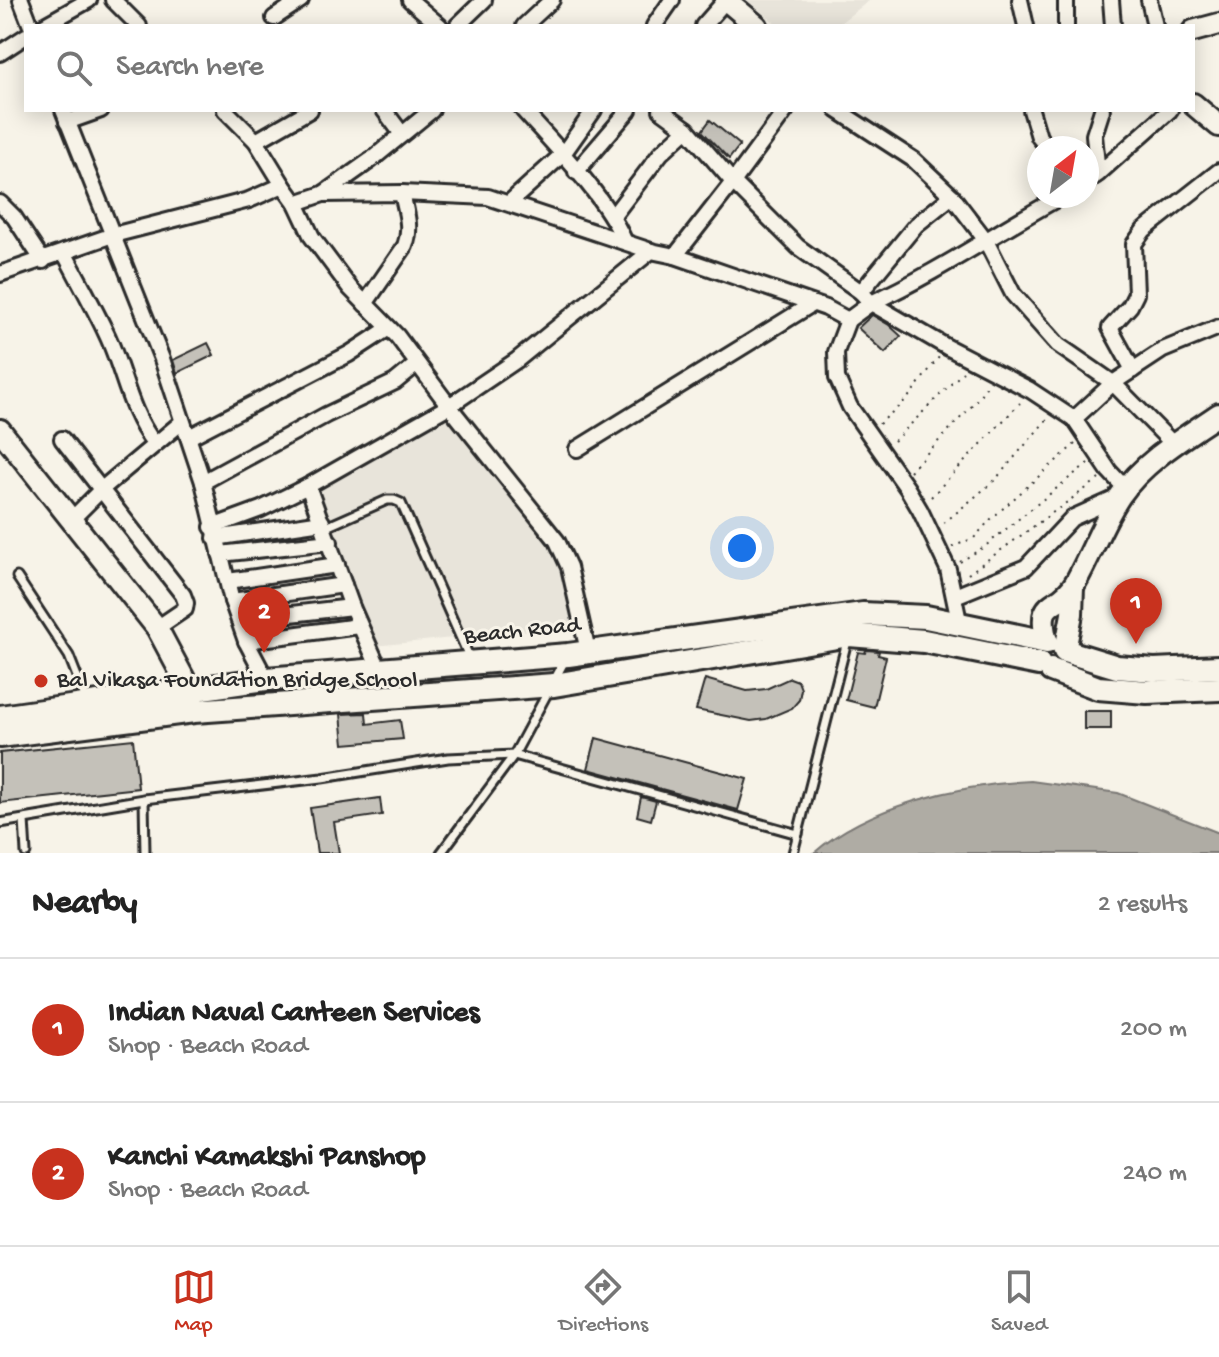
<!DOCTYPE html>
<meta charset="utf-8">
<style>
:root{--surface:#fff;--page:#f6f6f6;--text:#222;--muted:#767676;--line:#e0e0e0;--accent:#c8321e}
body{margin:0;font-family:"Gochi Hand",sans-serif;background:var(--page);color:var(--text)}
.compass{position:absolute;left:1027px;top:136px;width:72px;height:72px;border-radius:50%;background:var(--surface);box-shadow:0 4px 20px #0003;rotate:31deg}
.you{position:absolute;left:742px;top:548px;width:28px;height:28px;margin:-20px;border:6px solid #fff;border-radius:50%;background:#1a73e8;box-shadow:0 0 0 12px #1a73e833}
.badge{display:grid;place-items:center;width:52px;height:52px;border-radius:50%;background:var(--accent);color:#fff;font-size:26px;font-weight:700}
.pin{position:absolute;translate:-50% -66px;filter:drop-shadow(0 2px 4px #0008)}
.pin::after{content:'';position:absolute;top:42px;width:28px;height:24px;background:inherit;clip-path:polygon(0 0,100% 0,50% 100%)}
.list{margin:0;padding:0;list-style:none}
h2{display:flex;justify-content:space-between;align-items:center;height:104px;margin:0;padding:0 32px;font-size:34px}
h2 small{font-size:26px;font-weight:400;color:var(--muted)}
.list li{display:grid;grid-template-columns:52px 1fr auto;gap:24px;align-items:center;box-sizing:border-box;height:144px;padding:0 32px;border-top:2px solid var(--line)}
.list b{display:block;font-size:30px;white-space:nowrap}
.list p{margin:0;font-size:26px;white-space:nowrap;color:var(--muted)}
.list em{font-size:26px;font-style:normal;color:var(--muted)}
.icon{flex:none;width:44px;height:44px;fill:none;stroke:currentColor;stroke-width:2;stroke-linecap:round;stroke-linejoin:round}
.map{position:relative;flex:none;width:1219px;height:853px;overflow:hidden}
.search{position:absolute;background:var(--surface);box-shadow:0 4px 20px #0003;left:24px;right:24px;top:24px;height:88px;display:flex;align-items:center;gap:20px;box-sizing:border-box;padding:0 28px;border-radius:0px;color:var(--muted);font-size:30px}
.sheet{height:392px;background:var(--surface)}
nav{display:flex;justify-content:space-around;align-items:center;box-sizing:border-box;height:112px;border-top:2px solid var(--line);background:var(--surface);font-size:22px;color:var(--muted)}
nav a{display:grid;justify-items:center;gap:4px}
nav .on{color:var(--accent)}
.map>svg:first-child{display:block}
.built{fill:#e8e4da}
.water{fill:#afaca4;stroke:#7a7874;stroke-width:2}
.building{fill:#c4c1b9;stroke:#2b2b2b;stroke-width:2}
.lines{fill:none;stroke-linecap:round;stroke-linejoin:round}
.lane-casing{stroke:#2b2b2b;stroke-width:13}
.street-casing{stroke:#2b2b2b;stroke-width:20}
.secondary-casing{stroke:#2b2b2b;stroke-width:26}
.primary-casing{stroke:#2b2b2b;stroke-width:28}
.path{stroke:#2b2b2b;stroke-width:2;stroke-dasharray:2 6;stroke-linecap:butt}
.lane{stroke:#f7f3e8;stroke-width:7}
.street{stroke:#f7f3e8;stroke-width:14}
.secondary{stroke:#f7f3e8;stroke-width:20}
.primary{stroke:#f7f3e8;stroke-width:22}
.poi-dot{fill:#c8321e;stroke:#f7f3e8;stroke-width:3}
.labels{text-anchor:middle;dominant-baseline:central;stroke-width:6;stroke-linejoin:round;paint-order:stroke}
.street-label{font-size:24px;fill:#2b2b2b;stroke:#f7f3e8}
.poi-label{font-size:24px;fill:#2b2b2b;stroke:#f7f3e8;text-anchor:start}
</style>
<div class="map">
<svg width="1219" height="853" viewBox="0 0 1219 853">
<rect width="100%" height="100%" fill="#f7f3e8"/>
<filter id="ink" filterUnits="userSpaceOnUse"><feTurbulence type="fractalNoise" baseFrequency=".0125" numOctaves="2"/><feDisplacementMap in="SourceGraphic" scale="16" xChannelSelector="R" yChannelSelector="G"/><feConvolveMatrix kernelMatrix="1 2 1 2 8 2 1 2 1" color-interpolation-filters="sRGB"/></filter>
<g filter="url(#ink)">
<g class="built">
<path d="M 747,0 L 870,0 L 836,26 L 779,26 Z"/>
<path d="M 447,415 L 558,553 L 572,626 L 374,646 L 317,491 Z"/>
</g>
<path class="water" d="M 1031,781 L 1118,793 L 1219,833 L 1219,853 L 814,853 C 868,805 960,785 1031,781 Z"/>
<g class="building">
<path d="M 710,120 L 740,145 L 729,159 L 702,131 Z"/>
<path d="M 872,315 L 889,325 L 901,336 L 885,353 L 858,328 Z"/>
<path d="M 208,343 L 214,355 L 177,373 L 173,360 Z"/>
<path d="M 866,650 L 879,651 L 878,655 L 886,657 L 874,707 L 846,700 L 858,652 L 865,653 Z"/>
<path d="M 790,678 L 798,681 L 801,689 L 799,700 L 792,708 L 766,719 L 751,721 L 696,710 L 705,679 L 747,691 L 766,689 Z"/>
<rect x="1084" y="711" width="27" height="18"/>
<path d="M 366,713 L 367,724 L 400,720 L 403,739 L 344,744 L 341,714 Z"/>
<path d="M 596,738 L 747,779 L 738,810 L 588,769 Z"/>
<path d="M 133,739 L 138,788 L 0,803 L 0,753 Z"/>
<path d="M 641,797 L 656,801 L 651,820 L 637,816 Z"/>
<path d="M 380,798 L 382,815 L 334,822 L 339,853 L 317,853 L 310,808 Z"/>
</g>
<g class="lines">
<g class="lane-casing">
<g id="lane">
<path d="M 324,528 L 387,500 L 394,500 L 401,503 L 470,659"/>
<path d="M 17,577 L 69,656 L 87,702"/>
<path d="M 144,799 L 145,853"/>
<path d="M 24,820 L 26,853"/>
<path d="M 0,823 L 144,799 L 322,778 L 448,758 L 514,755 L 798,834"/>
<path d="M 441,853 L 514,755 L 565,660"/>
<path d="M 793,853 L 847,641"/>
</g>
</g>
<g class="street-casing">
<g id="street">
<path d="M 21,0 L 31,26"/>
<path d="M 113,0 L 139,26"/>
<path d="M 410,0 L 440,26"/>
<path d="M 1020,0 L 1026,26"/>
<path d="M 1066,0 L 1066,26"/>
<path d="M 1111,0 L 1113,26"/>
<path d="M 1149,0 L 1155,26"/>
<path d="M 274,18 L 301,0"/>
<path d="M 43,26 L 89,0"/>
<path d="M 457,26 L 484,0"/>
<path d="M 524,26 L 552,0"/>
<path d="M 654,26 L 672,0"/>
<path d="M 703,26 L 726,0"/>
<path d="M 0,53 L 26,36"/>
<path d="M 63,110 L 162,359 L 203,482 L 232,601 L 246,641 L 266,679"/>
<path d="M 384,110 L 402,134"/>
<path d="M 523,110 C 556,147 604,195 624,240"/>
<path d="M 661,110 L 687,129"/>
<path d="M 837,110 L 914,160 L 952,196 L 985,239 L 1013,294 L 1058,345 L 1113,383 L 1174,445"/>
<path d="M 1031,110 L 1039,137 L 1048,148"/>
<path d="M 67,122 L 101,110"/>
<path d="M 256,141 L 310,110"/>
<path d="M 576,172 L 629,110"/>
<path d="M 1098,174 L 1094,135 L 1102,110"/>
<path d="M 1087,182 L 1098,174 L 1170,110"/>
<path d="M 283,185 L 296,203 L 312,237 L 350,288 L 397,336 L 449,406 L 557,541 L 569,567 L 588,651"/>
<path d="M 323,194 L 371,160 L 432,110"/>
<path d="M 0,203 L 14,217 L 43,261"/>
<path d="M 296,203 L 323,194 L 402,193 L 488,197 L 651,251"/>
<path d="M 509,203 L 563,154 L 594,110"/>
<path d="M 613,216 L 661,153 L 687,129 L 733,182 L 786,110"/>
<path d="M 64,252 C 78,279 94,307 107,335 C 124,371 129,411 154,443"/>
<path d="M 675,256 L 733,182 L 798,247 L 861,292 L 871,303 C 937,273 998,231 1062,196"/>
<path d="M 0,274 L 113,235 L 249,200 L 283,185 L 256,141 L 225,110"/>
<path d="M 861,292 L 916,225 L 952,196"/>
<path d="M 365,304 L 405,246 C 412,228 406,212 402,193"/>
<path d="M 848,320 L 871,303 L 947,347 L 1030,390 L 1074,419 L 1109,471 L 1126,489"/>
<path d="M 1133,370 L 1110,328 L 1130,306 L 1136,294 L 1134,244 L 1144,230 L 1219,171"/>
<path d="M 1074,419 L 1113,383 L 1163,350 L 1219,327"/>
<path d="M 189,437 L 349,354 L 389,328"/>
<path d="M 62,439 L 183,595 L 186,603 L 185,609 L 157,628"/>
<path d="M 577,449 L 812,304"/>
<path d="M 203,482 L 326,415 L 395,382 L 417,364"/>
<path d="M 308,486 L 352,607 L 380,671"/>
<path d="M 72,519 L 103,488 L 182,422"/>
<path d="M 212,527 L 261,509 L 308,486 L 449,406 L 517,360 L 651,251 L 675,256 L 826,308 L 848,320 L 836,352 L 837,378 L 850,407 L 907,488 L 920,510 L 948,569 L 960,626"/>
<path d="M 215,538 L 322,522"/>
<path d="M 220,554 L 330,542"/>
<path d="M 228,581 L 337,565"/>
<path d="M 955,596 L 1026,567 L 1072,518 L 1119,497"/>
<path d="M 232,601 L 344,585"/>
<path d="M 239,620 L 352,607"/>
<path d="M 246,641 L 359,626"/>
</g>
</g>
<g class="secondary-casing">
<g id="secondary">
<path d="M 726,0 L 757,26"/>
<path d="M 1193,31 L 1219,24"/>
<path d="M 1193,104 L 1219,126"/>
<path d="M 0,430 L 157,628 L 190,690 L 193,703"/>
<path d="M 1047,642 C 1035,595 1058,612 1075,583 C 1091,555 1102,523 1120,496 C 1144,461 1185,437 1219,414"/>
<path d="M 1065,651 L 1072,614 L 1073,587"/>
</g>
</g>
<g class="primary-casing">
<g id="primary">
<path d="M 1065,651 L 1117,667 L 1154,670 L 1219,667"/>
<path d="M 1051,670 L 1098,688 L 1147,692 L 1219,689"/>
<path d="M 0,717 L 266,679 L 568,655 L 863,614 L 926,617 L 1047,642"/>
<path d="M 0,736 L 194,711 L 554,685 L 849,635 L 924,641 L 1039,664"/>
</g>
</g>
<g class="path">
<path d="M 879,424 L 907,399 L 939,357"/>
<path d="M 894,441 L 963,372"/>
<path d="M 910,471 L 971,407 L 989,383"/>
<path d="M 931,497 L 1020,403"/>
<path d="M 944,523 L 995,480 L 1049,417"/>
<path d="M 952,547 L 974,538 L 990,520 L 1075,444"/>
<path d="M 960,562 L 984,547 L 1088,463"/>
<path d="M 968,574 L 1099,479"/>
</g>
<use href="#lane" class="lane"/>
<use href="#street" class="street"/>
<use href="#secondary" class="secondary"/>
<use href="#primary" class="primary"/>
</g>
</g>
<circle class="poi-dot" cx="41" cy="681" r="8"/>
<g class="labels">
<g class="street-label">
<text transform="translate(522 632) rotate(-6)">Beach Road</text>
</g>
<g class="poi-label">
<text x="57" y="681">Bal Vikasa Foundation Bridge School</text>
</g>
</g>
</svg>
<svg class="compass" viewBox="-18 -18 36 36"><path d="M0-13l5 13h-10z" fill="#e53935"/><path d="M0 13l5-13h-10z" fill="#767676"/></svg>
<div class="you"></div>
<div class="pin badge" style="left:1136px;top:644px">1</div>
<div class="pin badge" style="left:264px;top:653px">2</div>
<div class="search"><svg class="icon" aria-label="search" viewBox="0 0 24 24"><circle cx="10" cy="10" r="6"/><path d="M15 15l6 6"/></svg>Search here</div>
</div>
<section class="sheet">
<h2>Nearby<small>2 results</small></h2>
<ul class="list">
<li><span class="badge">1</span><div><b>Indian Naval Canteen Services</b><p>Shop · Beach Road</p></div><em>200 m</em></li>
<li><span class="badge">2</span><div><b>Kanchi Kamakshi Panshop</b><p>Shop · Beach Road</p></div><em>240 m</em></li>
</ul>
</section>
<nav>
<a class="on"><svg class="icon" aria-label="map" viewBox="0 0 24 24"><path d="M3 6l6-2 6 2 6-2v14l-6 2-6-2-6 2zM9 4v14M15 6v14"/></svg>Map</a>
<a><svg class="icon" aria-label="directions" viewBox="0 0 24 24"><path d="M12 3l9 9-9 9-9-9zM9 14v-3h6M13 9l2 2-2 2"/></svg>Directions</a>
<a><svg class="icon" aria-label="saved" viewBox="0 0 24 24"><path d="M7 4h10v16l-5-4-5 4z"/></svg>Saved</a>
</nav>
